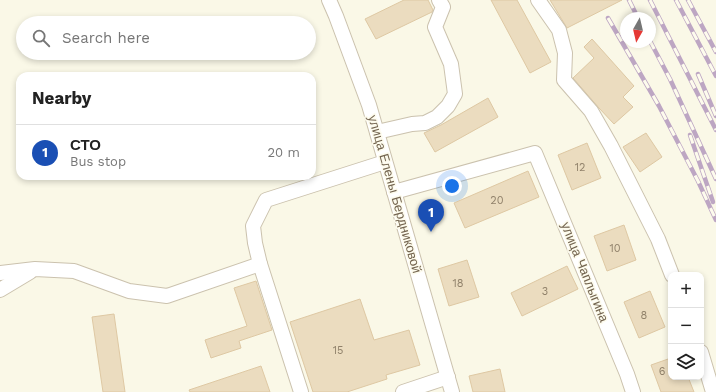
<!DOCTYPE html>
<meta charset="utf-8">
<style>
:root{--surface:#fff;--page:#f6f6f6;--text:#222;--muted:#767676;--line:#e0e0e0;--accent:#74563a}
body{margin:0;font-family:"Work Sans",sans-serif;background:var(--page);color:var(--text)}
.controls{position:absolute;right:12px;bottom:12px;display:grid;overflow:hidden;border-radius:8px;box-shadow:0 2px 6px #0003}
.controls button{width:36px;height:36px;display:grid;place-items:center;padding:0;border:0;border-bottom:1px solid var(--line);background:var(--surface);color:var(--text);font:20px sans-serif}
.compass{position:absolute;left:620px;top:12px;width:36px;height:36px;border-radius:50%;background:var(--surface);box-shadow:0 2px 6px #0003;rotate:188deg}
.you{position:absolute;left:452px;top:186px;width:14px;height:14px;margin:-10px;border:3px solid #fff;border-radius:50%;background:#1a73e8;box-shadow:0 0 0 6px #1a73e833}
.badge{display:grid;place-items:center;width:26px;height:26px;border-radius:50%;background:var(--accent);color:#fff;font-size:13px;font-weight:700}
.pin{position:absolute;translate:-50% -33px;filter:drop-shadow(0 1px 2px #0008)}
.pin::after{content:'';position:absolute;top:21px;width:14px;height:12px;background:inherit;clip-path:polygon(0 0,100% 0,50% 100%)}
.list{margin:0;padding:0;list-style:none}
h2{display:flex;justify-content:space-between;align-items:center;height:52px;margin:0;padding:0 16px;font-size:17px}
h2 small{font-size:13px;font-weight:400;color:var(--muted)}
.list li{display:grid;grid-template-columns:26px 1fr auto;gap:12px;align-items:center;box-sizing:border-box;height:56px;padding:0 16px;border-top:1px solid var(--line)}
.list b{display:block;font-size:15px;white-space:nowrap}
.list p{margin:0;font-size:13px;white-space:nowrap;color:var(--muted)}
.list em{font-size:13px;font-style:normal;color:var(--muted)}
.icon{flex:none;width:22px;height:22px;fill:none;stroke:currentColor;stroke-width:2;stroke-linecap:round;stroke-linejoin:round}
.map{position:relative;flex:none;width:716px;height:392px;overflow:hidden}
.search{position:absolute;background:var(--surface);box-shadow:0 2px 6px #0003;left:16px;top:16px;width:300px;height:44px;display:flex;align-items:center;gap:10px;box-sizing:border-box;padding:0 14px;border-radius:22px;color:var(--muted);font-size:15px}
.panel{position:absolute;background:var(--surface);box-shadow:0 2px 6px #0003;left:16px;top:72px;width:300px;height:108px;border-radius:12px}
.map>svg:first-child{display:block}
.building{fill:#ebdcbf;stroke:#dec8a3}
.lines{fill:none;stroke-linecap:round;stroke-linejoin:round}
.minor-casing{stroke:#cbc2ae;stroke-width:16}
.minor{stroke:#fff;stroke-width:14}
.rail-casing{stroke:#bda6c3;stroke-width:4.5}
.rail{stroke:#fdfbed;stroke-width:3;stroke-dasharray:9;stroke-linecap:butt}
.labels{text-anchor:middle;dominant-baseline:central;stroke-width:3;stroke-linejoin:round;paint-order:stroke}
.number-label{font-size:11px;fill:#90816a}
.street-label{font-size:13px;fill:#72634e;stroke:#fdfbed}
</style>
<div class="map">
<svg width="716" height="392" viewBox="0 0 716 392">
<rect width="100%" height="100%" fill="#faf8e7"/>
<g class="building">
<path d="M 404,0 L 428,0 L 433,10 L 432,12 L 376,39 L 365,19 Z"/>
<path d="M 491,0 L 517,0 L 551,62 L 530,73 Z"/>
<path d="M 550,0 L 622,0 L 567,28 Z"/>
<path d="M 592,39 L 634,86 L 623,97 L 633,107 L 614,124 L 599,108 L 573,78 L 594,58 L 584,47 Z"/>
<path d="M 488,98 L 498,117 L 435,152 L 424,133 L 441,125 Z"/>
<path d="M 646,133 L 662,157 L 640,172 L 623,147 Z"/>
<path d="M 587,143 L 601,178 L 572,190 L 558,155 Z"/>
<path d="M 528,171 L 539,197 L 465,228 L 454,203 Z"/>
<path d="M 624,225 L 636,260 L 607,271 L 594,236 Z"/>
<path d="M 467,260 L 479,297 L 449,306 L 438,269 Z"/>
<path d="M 567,266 L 578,289 L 522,316 L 511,293 Z"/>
<path d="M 256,281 L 272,330 L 239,341 L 241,348 L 211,358 L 205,340 L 247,326 L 234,288 Z"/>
<path d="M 650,291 L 665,327 L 639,338 L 624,302 Z"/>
<path d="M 360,299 L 374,340 L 409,330 L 420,365 L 386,375 L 387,379 L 347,392 L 313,392 L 290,322 Z"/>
<path d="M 114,314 L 125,392 L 103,392 L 92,317 Z"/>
<path d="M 671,358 L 671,377 L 688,377 L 694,392 L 661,392 L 651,365 Z"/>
<path d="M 261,366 L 270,392 L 190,392 L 189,390 Z"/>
<path d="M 500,369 L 505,392 L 473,392 L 469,376 Z"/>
</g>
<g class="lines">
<g class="minor-casing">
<g id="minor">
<path d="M 329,0 L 336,16 L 369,105 L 452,392"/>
<path d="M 538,0 L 559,30 L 565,53 L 564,80 L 591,111 L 611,146 L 658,239 L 672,275"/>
<path d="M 377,132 L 412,124 L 425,123 L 437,117 L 448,106 L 455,94 L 451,64 L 435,27 L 443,7 L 439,0"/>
<path d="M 394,192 L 535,153 L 627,374 L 633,392"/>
<path d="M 260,264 L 301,392"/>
<path d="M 0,273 L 35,269 L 74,271 L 129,291 L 167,296 L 260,264 L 255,243 L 253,226 L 266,200 L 385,162"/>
<path d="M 0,290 L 30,272"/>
<path d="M 701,352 L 713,392"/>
<path d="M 403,392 L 448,377"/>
</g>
</g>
<use href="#minor" class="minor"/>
<g class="rail-casing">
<g id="rail">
<path d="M 629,0 L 638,18"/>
<path d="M 650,0 L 716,130"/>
<path d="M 676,0 L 716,76"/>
<path d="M 688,0 L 716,52"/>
<path d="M 608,18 L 659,106 L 698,181 L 716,220"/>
<path d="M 650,41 L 670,79 L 716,179"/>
<path d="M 698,74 L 716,116"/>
<path d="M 690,135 L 713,202"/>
</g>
</g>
<use href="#rail" class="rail"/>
</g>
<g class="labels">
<g class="number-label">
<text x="580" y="167">12</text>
<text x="497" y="200">20</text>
<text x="615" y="248">10</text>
<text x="458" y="283">18</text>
<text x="545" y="291">3</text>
<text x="644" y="315">8</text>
<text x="338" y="350">15</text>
<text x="662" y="371">6</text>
</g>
<g class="street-label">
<text transform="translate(395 194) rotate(74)">улица Елены Бердниковой</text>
<text transform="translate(585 272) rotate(68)">улица Чаплыгина</text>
</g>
</g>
</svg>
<div class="controls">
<button>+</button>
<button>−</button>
<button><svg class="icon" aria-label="layers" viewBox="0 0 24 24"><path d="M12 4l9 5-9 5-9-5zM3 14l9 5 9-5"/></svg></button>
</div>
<svg class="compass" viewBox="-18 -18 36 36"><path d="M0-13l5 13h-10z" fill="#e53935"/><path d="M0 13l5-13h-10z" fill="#767676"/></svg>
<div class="you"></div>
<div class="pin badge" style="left:431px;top:232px;background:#1a4fb4">1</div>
<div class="search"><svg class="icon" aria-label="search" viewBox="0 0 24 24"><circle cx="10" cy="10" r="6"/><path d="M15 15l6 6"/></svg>Search here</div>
<section class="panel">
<h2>Nearby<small></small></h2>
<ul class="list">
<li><span class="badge" style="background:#1a4fb4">1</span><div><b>СТО</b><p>Bus stop</p></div><em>20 m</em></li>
</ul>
</section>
</div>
